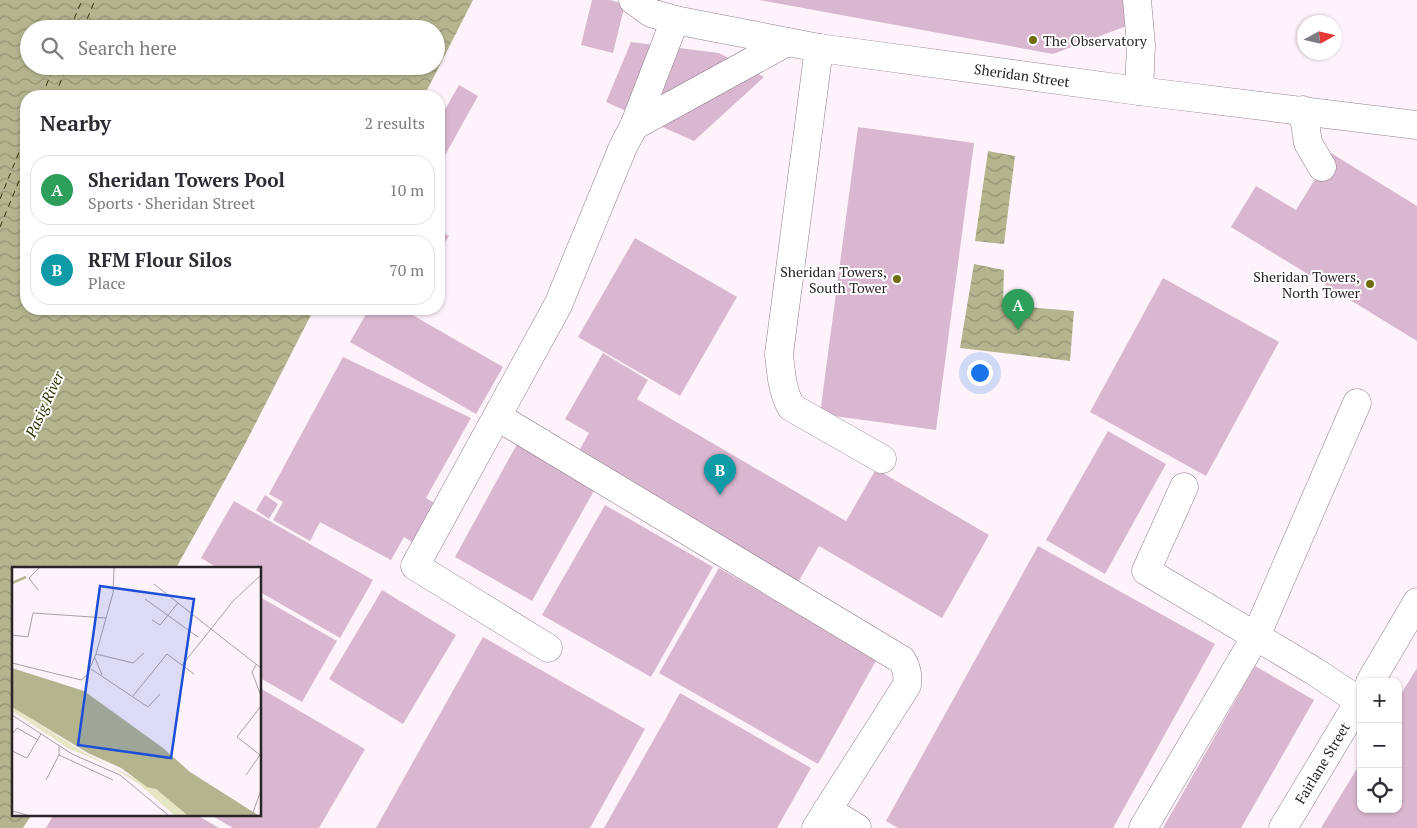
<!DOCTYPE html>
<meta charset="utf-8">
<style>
:root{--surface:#fff;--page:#f2f2f3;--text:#2b2b33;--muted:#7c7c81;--line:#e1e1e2;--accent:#b45309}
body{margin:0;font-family:"PT Serif",serif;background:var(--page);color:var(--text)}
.controls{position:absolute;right:15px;bottom:15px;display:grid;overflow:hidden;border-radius:10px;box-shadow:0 1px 4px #0004}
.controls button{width:45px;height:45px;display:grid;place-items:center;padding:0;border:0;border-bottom:1px solid var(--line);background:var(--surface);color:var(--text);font:25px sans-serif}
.compass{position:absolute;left:1297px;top:15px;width:45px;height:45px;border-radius:50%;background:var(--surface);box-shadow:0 1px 4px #0004;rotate:82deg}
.you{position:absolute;left:979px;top:372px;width:18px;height:18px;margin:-12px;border:4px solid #fff;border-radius:50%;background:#1a73e8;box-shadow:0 0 0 8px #1a73e833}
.badge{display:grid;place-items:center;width:32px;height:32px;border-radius:50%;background:var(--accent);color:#fff;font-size:16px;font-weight:700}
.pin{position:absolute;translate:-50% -41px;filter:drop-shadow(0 1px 2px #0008)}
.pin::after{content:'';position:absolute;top:26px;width:18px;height:15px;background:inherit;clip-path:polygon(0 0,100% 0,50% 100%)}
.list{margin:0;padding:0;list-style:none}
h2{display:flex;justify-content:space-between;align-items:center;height:65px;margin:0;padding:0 20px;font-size:21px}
h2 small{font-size:16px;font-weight:400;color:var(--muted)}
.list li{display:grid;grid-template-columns:32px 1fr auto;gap:15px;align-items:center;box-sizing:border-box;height:70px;margin:0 10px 10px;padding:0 10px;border:1px solid var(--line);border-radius:20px}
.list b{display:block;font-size:19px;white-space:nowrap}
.list p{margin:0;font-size:16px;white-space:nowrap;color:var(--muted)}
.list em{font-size:16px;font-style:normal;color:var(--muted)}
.icon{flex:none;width:28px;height:28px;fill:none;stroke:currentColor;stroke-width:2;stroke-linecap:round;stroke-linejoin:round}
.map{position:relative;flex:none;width:1417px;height:828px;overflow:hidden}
.search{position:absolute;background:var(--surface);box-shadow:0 1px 4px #0004;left:20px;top:20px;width:425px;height:55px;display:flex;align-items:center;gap:12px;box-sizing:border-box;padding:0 18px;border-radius:28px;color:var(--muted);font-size:19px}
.panel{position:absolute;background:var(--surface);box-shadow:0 1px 4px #0004;left:20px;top:90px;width:425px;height:225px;border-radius:20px}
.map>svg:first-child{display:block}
.water{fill:url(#water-waves);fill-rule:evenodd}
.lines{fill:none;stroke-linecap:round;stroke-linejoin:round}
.ferry{stroke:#343302;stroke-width:1;stroke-dasharray:6 5;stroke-linecap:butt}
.building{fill:#dab7d0}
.minor-casing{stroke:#8f7f8b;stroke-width:29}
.minor{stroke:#fff;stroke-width:28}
.poi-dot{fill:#6f6d0e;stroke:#fff;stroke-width:2}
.labels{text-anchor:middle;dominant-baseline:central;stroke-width:4;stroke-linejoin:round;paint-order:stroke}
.poi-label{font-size:14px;fill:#2a2328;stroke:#fff;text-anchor:end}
.street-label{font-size:14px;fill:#2a2328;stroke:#fff}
.water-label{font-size:15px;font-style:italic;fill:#343302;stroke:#fff}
.inset-river{fill:none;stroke:#b4b58f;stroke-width:2.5}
.inset-road{fill:none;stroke:#a9a0a6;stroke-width:1}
.view{fill:#1d4ed8;fill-opacity:0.15;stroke:#1d4ed8;stroke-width:2.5}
.inset-edge{fill:none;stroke:#2a2328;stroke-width:2.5}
</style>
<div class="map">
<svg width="1417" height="828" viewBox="0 0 1417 828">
<defs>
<pattern id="water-waves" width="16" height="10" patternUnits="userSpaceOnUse" patternTransform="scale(1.25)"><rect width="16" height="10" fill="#b4b58f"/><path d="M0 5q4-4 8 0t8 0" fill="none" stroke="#939375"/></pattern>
</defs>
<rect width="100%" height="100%" fill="#fef3fa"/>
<g class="water">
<path d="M 0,0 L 473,0 L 424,96 L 26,96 L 26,309 L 314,309 L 244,446 L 176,568 L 14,568 L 14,814 L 32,814 L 23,828 L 0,828 ZM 29,29 L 436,29 L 436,66 L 29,66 Z"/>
<path d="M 988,151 L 1015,156 L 1004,244 L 975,241 Z"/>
<path d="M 974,264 L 1004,270 L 1003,305 L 1074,311 L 1070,361 L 960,348 Z"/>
</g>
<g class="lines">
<g class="ferry">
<path d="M 70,29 L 82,0"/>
<path d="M 83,29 L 95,0"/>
<path d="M 42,96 L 54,66"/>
<path d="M 55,96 L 67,66"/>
<path d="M 0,199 L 26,135"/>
<path d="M 0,227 L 26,164"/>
</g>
</g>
<g class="building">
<path d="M 592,0 L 610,0 L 625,4 L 613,53 L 581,45 Z"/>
<path d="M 759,0 L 1126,0 L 1129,25 L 1053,54 Z"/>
<path d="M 631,42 L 719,53 L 764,77 L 694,141 L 606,102 Z"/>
<path d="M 459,85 L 478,96 L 439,166 L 439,120 Z"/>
<path d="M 858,127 L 974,143 L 936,430 L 820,414 Z"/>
<path d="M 1331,153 L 1417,206 L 1417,341 L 1231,227 L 1256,186 L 1296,210 Z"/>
<path d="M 439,230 L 449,236 L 439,252 Z"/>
<path d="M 635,238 L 737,297 L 680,396 L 578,337 Z"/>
<path d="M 1163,278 L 1279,342 L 1206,476 L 1090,412 Z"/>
<path d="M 369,309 L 402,309 L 503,367 L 476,414 L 350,342 Z"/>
<path d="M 603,353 L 648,380 L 637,399 L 846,521 L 876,469 L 989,535 L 942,618 L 819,546 L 796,586 L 575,458 L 589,433 L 565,419 Z"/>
<path d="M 343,357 L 471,418 L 426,498 L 436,504 L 415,544 L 404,537 L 391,560 L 320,522 L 310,541 L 273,520 L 283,502 L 269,494 Z"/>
<path d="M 1108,431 L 1166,464 L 1105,574 L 1046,540 Z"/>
<path d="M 517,444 L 595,489 L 532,601 L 455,557 Z"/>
<path d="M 265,495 L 278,504 L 269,519 L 256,510 Z"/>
<path d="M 234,501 L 373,580 L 340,638 L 260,592 L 260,568 L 218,568 L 201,558 Z"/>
<path d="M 605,505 L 713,567 L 651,677 L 542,615 Z"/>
<path d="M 1038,546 L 1215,644 L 1113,828 L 898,828 L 886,821 Z"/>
<path d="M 719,568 L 877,659 L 818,764 L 659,673 Z"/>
<path d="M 382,590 L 456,635 L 403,724 L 329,679 Z"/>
<path d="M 260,597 L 337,641 L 302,702 L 260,678 Z"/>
<path d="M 483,637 L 645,729 L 590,828 L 376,828 Z"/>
<path d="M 1255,666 L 1314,700 L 1241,828 L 1163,828 Z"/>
<path d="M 1417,668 L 1417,828 L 1321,828 L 1361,762 L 1361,809 L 1398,809 L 1398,699 Z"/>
<path d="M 260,688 L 365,749 L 319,828 L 233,828 L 209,814 L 260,814 Z"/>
<path d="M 680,693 L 811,768 L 777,828 L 604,828 Z"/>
<path d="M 54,814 L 195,814 L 219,828 L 46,828 Z"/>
</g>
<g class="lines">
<g class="minor-casing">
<g id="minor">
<path d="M 633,0 L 651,13 L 675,20 L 819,48 L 1139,91 L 1417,125"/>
<path d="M 1137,0 L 1141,45 L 1139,91"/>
<path d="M 819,48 L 779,354 C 781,373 782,390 791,407 L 882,459"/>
<path d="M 1303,110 L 1308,143 L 1322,167"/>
<path d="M 634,126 L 787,42"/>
<path d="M 498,417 L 902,660 C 907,669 908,675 907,685 L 816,828"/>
<path d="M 1184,487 L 1146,571 L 1314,671 L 1359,701"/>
<path d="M 548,648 L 415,566 L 558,305 L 623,147 L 634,126 L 675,20"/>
<path d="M 1370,682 L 1417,602"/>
<path d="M 827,810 L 857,828"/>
<path d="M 1143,828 L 1256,636 L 1357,403"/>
<path d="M 1283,828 L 1361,698"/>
</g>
</g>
<use href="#minor" class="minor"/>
</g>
<g class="poi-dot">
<circle cx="1033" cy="40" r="5"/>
<circle cx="897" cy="279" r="5"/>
<circle cx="1370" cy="284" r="5"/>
</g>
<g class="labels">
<g class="poi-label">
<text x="1043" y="40" text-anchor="start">The Observatory</text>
<text x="887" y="271">Sheridan Towers,<tspan x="887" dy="16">South Tower</tspan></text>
<text x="1360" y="276">Sheridan Towers,<tspan x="1360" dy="16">North Tower</tspan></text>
</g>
<g class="street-label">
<text transform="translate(1022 75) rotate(8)">Sheridan Street</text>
<text transform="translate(1322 763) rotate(-59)">Fairlane Street</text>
</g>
<g class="water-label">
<text transform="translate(44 404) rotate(-65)">Pasig River</text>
</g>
</g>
<g transform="translate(12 567)">
<rect width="249" height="249" fill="#fef3fa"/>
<path d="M 0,140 L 75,187 L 144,222 L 175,248 L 162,248 L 127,217 L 98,199 L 56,181 L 0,144 Z" fill="#e5e6c4"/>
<path d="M 0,101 L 72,124 L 151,181 L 178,205 L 246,248 L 175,248 L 144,222 L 135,220 L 109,201 L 76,186 L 0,140 Z" fill="#b4b58f"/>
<path class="inset-river" d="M 0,16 L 14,10M 0,127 L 145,214 L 232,248M 0,130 L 130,206M 179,228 L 229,248"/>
<path class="inset-road" d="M 249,8 L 221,34 L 199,62 L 249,101M 142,17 L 199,62 L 170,98M 26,23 L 17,11 L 27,1M 133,32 L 186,70M 140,53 L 148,58 L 166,36M 0,68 L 16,70 L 21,46 L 94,51M 84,87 L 121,96 L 132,86M 83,91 L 90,108M 0,96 L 69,113 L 75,108 L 84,87 L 101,26 L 102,1M 244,98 L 240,105 L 249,129M 79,102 L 136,140 L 148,127M 121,129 L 155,87 L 182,107M 0,148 L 60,187 L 108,208 L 156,248M 0,167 L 5,161 L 26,173M 0,184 L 15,191 L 29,167M 47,188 L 101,213M 234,208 L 248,188 L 225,170 L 249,139M 34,213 L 47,188 L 47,179M 0,244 L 15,248M 240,248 L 249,223"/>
<path class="view" d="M 88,19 L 182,32 L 159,191 L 66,178 Z"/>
<rect width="249" height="249" class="inset-edge"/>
</g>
</svg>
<div class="controls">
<button>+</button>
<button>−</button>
<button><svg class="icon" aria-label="locate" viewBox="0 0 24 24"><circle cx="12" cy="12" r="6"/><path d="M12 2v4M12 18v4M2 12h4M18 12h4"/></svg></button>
</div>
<svg class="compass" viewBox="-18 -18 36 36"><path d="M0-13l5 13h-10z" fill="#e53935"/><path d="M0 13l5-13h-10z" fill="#7c7c81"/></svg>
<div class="you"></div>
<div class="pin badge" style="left:1018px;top:330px;background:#2e9e5b">A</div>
<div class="pin badge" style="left:720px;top:495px;background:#0f9aa8">B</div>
<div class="search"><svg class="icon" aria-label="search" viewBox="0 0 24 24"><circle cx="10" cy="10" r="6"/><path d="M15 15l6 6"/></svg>Search here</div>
<section class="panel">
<h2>Nearby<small>2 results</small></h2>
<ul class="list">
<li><span class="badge" style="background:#2e9e5b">A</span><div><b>Sheridan Towers Pool</b><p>Sports · Sheridan Street</p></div><em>10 m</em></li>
<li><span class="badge" style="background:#0f9aa8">B</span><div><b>RFM Flour Silos</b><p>Place</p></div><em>70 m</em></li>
</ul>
</section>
</div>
